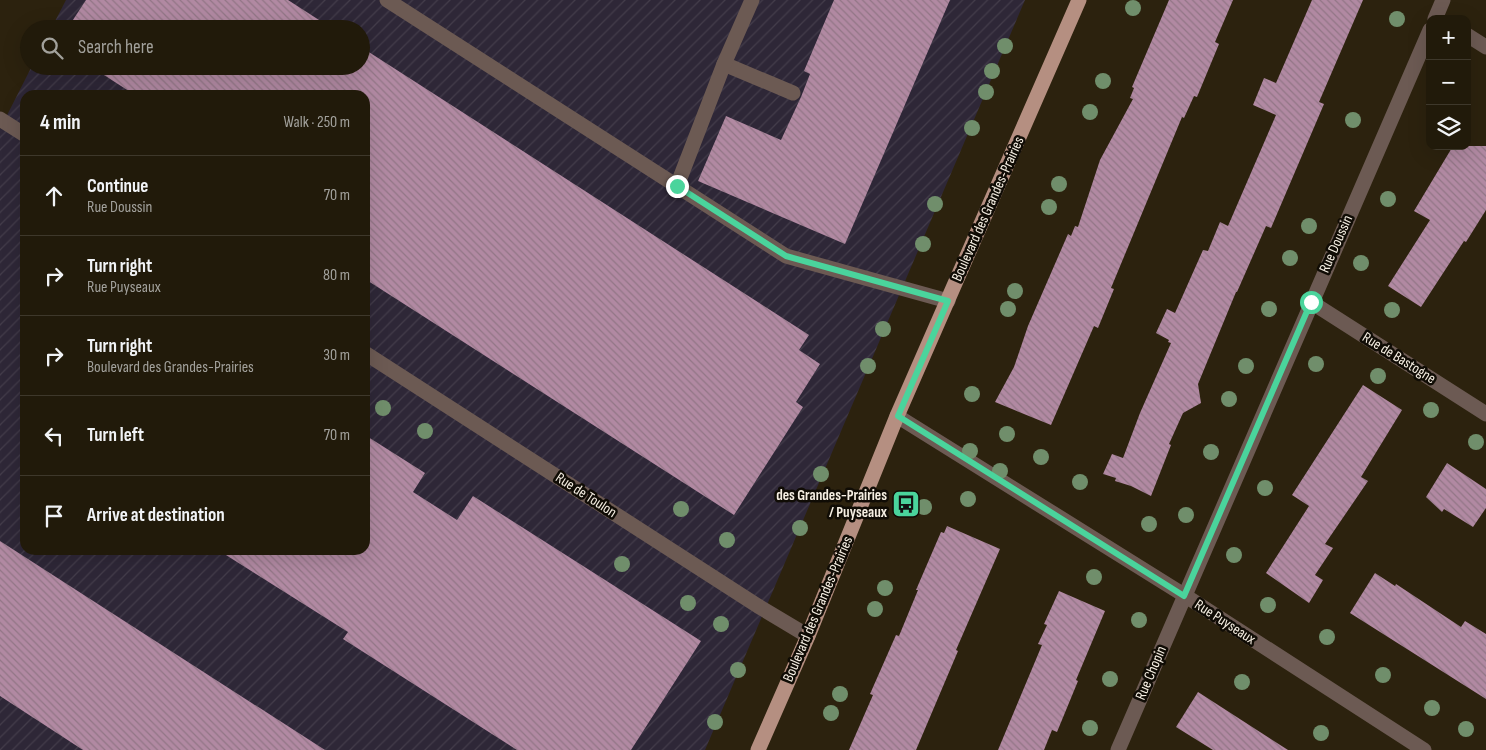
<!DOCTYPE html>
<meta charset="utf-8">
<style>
:root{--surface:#211a0a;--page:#2d2718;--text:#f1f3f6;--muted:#a2a19c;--line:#3e382b}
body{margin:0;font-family:"Sofia Sans Condensed",sans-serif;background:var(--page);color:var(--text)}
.controls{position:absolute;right:15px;top:15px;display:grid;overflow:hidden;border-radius:10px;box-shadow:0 5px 20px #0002}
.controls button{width:45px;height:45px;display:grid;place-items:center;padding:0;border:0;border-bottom:1px solid var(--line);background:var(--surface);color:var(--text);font:25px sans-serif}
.stop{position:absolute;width:15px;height:15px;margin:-11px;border:4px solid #4ad49c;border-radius:50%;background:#fff}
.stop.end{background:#4ad49c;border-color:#fff;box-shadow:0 1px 5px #0008}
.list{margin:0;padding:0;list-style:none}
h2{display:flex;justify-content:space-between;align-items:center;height:65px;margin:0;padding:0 20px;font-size:21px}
h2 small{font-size:16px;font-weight:400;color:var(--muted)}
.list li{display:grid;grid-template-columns:32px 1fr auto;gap:15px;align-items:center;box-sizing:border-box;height:80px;padding:0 20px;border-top:1px solid var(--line)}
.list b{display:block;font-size:19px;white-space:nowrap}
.list p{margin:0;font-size:16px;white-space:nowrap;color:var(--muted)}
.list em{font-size:16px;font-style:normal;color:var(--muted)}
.icon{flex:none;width:28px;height:28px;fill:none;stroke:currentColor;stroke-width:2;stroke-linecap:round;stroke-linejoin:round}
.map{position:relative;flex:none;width:1486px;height:750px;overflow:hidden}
.search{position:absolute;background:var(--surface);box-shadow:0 5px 20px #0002;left:20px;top:20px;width:350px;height:55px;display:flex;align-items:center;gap:12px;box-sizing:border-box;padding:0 18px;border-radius:28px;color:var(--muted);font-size:19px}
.panel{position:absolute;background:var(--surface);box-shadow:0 5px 20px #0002;left:20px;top:90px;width:350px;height:465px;border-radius:15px}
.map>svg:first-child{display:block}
.industrial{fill:url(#industrial-furrows);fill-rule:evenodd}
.building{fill:url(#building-back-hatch)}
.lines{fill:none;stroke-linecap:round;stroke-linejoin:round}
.minor{stroke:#6c5a53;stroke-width:15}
.major{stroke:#b58f81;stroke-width:15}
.tree{fill:#708e6b}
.route{stroke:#4ad49c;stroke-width:6}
.labels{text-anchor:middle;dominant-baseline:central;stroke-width:5;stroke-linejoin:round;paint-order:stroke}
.street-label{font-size:15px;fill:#f6efe3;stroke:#100c05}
.poi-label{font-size:15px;font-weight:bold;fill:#f6efe3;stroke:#100c05;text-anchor:end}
</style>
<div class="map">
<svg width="1486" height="750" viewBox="0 0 1486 750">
<defs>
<pattern id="industrial-furrows" width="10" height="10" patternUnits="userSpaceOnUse" patternTransform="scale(1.25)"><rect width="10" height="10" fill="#2e2737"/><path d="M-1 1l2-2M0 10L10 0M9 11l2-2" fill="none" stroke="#433c4a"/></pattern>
<pattern id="building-back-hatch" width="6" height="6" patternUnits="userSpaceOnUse" patternTransform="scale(1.25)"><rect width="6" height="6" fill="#b189a2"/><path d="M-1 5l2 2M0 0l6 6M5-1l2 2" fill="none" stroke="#927686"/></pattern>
</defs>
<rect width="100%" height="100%" fill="#2c220e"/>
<path class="industrial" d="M 66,0 L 1025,0 L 705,750 L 0,750 L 0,129 L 32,66 L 361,66 L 361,29 L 51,29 ZM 25,95 L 365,95 L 365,550 L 25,550 Z"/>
<g class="building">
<path d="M 86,0 L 288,0 L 333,29 L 67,29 Z"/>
<path d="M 834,0 L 950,0 L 845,244 L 698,181 L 726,116 L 781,140 L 801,97 L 810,74 L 804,71 Z"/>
<path d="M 1169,0 L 1233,0 L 1215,42 L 1219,44 L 1197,97 L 1194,96 L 1184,118 L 1182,117 L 1111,288 L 1114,289 L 1098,328 L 1094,326 L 1051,425 L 995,402 L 1014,367 L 1028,326 L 1068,234 L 1071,236 L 1075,226 L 1078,227 L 1100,160 L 1133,99 L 1130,98 L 1134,88 L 1132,87 Z"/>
<path d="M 1312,0 L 1363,0 L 1319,102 L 1324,104 L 1271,228 L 1266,226 L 1237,292 L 1236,292 L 1198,384 L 1201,403 L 1183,413 L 1169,444 L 1171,445 L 1151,496 L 1131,486 L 1115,481 L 1116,478 L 1103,474 L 1112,454 L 1123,458 L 1140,413 L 1171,343 L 1168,342 L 1169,340 L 1156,333 L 1167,309 L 1175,313 L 1203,250 L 1208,251 L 1220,222 L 1228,226 L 1276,115 L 1253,105 L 1264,78 L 1276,83 Z"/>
<path d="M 361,47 L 809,335 L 799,350 L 820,364 L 796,402 L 803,407 L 734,515 L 365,279 L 365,95 L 135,95 L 90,66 L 361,66 Z"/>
<path d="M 1453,146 L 1486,146 L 1486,210 L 1466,242 L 1464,241 L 1421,307 L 1388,286 L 1430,220 L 1414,211 Z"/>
<path d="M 1363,385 L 1402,410 L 1361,477 L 1368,481 L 1325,544 L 1333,548 L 1315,575 L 1323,580 L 1309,603 L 1266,573 L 1309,506 L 1292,495 Z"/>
<path d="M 365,435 L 425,473 L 413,492 L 457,520 L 473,496 L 701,641 L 631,750 L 517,750 L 343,639 L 348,632 L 218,550 L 365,550 Z"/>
<path d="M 1447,463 L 1486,489 L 1486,508 L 1473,527 L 1444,509 L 1442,512 L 1426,497 Z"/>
<path d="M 947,526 L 1000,549 L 956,650 L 958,651 L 916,750 L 849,750 L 873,695 L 870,694 L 896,635 L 899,636 L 918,590 L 916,590 L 941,532 L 944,533 Z"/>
<path d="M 0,541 L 325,750 L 83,750 L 0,696 Z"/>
<path d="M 1375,573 L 1395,586 L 1396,584 L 1461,627 L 1465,621 L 1486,634 L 1486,699 L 1350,613 Z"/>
<path d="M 1059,591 L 1105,611 L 1076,680 L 1078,681 L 1057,732 L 1052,730 L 1044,750 L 998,750 L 1042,645 L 1038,644 L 1047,625 L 1044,624 Z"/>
<path d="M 1198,692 L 1288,750 L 1213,750 L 1176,727 Z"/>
</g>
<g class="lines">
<g class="minor">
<path d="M 387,0 L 786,256 L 948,301"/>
<path d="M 1435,19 L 1443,0"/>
<path d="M 1467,35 L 1486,47"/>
<path d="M 724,64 L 793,93"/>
<path d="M 0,119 L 25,135"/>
<path d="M 677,186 L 724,64 L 752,0"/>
<path d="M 1311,302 L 1486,414"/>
<path d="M 365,353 L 758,606 L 808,636"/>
<path d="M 897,416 L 1184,595 L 1424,750"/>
<path d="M 1118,750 L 1430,30"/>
</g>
<path class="major" d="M 758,750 L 808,636 L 897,416 L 1079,0"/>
</g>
<g class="tree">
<circle cx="1133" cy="8" r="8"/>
<circle cx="1397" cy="19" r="8"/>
<circle cx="1005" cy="46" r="8"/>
<circle cx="992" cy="71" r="8"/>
<circle cx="1103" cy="81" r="8"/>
<circle cx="986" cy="92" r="8"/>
<circle cx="1090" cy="112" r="8"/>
<circle cx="1353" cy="120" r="8"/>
<circle cx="972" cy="128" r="8"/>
<circle cx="1059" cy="184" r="8"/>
<circle cx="1388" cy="199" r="8"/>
<circle cx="935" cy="204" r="8"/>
<circle cx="1049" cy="207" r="8"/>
<circle cx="1309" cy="226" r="8"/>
<circle cx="923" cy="244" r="8"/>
<circle cx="1290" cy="258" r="8"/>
<circle cx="1361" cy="263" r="8"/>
<circle cx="1015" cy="291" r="8"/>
<circle cx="1008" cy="309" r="8"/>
<circle cx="1269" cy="309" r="8"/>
<circle cx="1392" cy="310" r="8"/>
<circle cx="883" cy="329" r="8"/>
<circle cx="1316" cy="364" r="8"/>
<circle cx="868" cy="366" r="8"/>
<circle cx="1246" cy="366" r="8"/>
<circle cx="1378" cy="376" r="8"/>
<circle cx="972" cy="394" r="8"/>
<circle cx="1229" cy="399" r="8"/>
<circle cx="383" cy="408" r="8"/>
<circle cx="1431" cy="410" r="8"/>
<circle cx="425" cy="431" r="8"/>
<circle cx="1007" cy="434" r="8"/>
<circle cx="1476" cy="442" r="8"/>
<circle cx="970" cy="451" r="8"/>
<circle cx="1211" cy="452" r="8"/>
<circle cx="1041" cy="457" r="8"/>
<circle cx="1000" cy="471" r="8"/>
<circle cx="821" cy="474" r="8"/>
<circle cx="1080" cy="482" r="8"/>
<circle cx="1265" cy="488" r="8"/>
<circle cx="968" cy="499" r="8"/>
<circle cx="924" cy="507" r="8"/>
<circle cx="681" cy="509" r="8"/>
<circle cx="1186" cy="515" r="8"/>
<circle cx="1149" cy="524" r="8"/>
<circle cx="800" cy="528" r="8"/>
<circle cx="727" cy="540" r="8"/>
<circle cx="1234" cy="555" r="8"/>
<circle cx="622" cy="564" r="8"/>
<circle cx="1094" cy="577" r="8"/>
<circle cx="885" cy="588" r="8"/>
<circle cx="688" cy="603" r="8"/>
<circle cx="1268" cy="605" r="8"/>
<circle cx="875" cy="609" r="8"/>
<circle cx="1139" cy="620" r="8"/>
<circle cx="721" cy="624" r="8"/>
<circle cx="1327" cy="637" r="8"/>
<circle cx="738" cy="670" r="8"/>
<circle cx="1383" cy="675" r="8"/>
<circle cx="1110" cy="679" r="8"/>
<circle cx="1242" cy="682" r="8"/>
<circle cx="840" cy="694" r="8"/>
<circle cx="1432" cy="708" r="8"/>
<circle cx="831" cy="713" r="8"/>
<circle cx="715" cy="722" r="8"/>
<circle cx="1090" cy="728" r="8"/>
<circle cx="1466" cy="729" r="8"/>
<circle cx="1321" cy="733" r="8"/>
</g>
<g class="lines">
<path class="route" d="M 677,186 L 786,256 L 948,301 L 898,416 L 1184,596 L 1311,302"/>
</g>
<defs>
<g id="bus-square" transform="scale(1.4375)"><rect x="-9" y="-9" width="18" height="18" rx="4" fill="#4ad49c" stroke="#100c05"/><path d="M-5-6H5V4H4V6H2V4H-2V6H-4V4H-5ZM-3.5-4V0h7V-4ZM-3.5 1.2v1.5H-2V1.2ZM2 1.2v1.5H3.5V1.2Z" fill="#111"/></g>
</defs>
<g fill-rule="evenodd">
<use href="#bus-square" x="906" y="504"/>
</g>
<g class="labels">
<g class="street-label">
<text transform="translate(988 209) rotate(-66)">Boulevard des Grandes-Prairies</text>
<text transform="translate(1336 244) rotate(-66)">Rue Doussin</text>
<text transform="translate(1399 358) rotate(32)">Rue de Bastogne</text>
<text transform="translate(586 495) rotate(33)">Rue de Toulon</text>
<text transform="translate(818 609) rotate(-67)">Boulevard des Grandes-Prairies</text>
<text transform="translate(1225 622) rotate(33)">Rue Puyseaux</text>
<text transform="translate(1151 673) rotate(-67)">Rue Chopin</text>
</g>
<g class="poi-label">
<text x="887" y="495">des Grandes-Prairies<tspan x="887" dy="17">/ Puyseaux</tspan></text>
</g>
</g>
</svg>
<div class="controls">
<button>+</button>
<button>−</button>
<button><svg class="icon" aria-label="layers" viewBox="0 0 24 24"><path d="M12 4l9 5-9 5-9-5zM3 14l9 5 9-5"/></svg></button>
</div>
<div class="stop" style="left:1311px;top:302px"></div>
<div class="stop end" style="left:677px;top:186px"></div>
<div class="search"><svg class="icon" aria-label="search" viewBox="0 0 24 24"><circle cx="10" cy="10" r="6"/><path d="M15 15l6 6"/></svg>Search here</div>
<section class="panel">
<h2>4 min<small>Walk · 250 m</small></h2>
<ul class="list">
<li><svg class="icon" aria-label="ahead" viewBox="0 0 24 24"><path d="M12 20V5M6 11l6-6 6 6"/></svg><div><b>Continue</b><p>Rue Doussin</p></div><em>70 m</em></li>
<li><svg class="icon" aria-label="right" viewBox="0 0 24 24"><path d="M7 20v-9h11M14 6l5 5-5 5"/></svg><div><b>Turn right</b><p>Rue Puyseaux</p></div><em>80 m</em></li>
<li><svg class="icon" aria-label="right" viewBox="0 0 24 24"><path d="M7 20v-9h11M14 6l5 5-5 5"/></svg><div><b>Turn right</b><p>Boulevard des Grandes-Prairies</p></div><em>30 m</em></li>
<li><svg class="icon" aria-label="left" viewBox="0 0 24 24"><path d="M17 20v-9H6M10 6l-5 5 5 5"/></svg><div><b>Turn left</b></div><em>70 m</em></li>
<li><svg class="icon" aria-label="arrive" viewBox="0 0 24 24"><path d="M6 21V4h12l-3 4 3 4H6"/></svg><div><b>Arrive at destination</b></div></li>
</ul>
</section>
</div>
